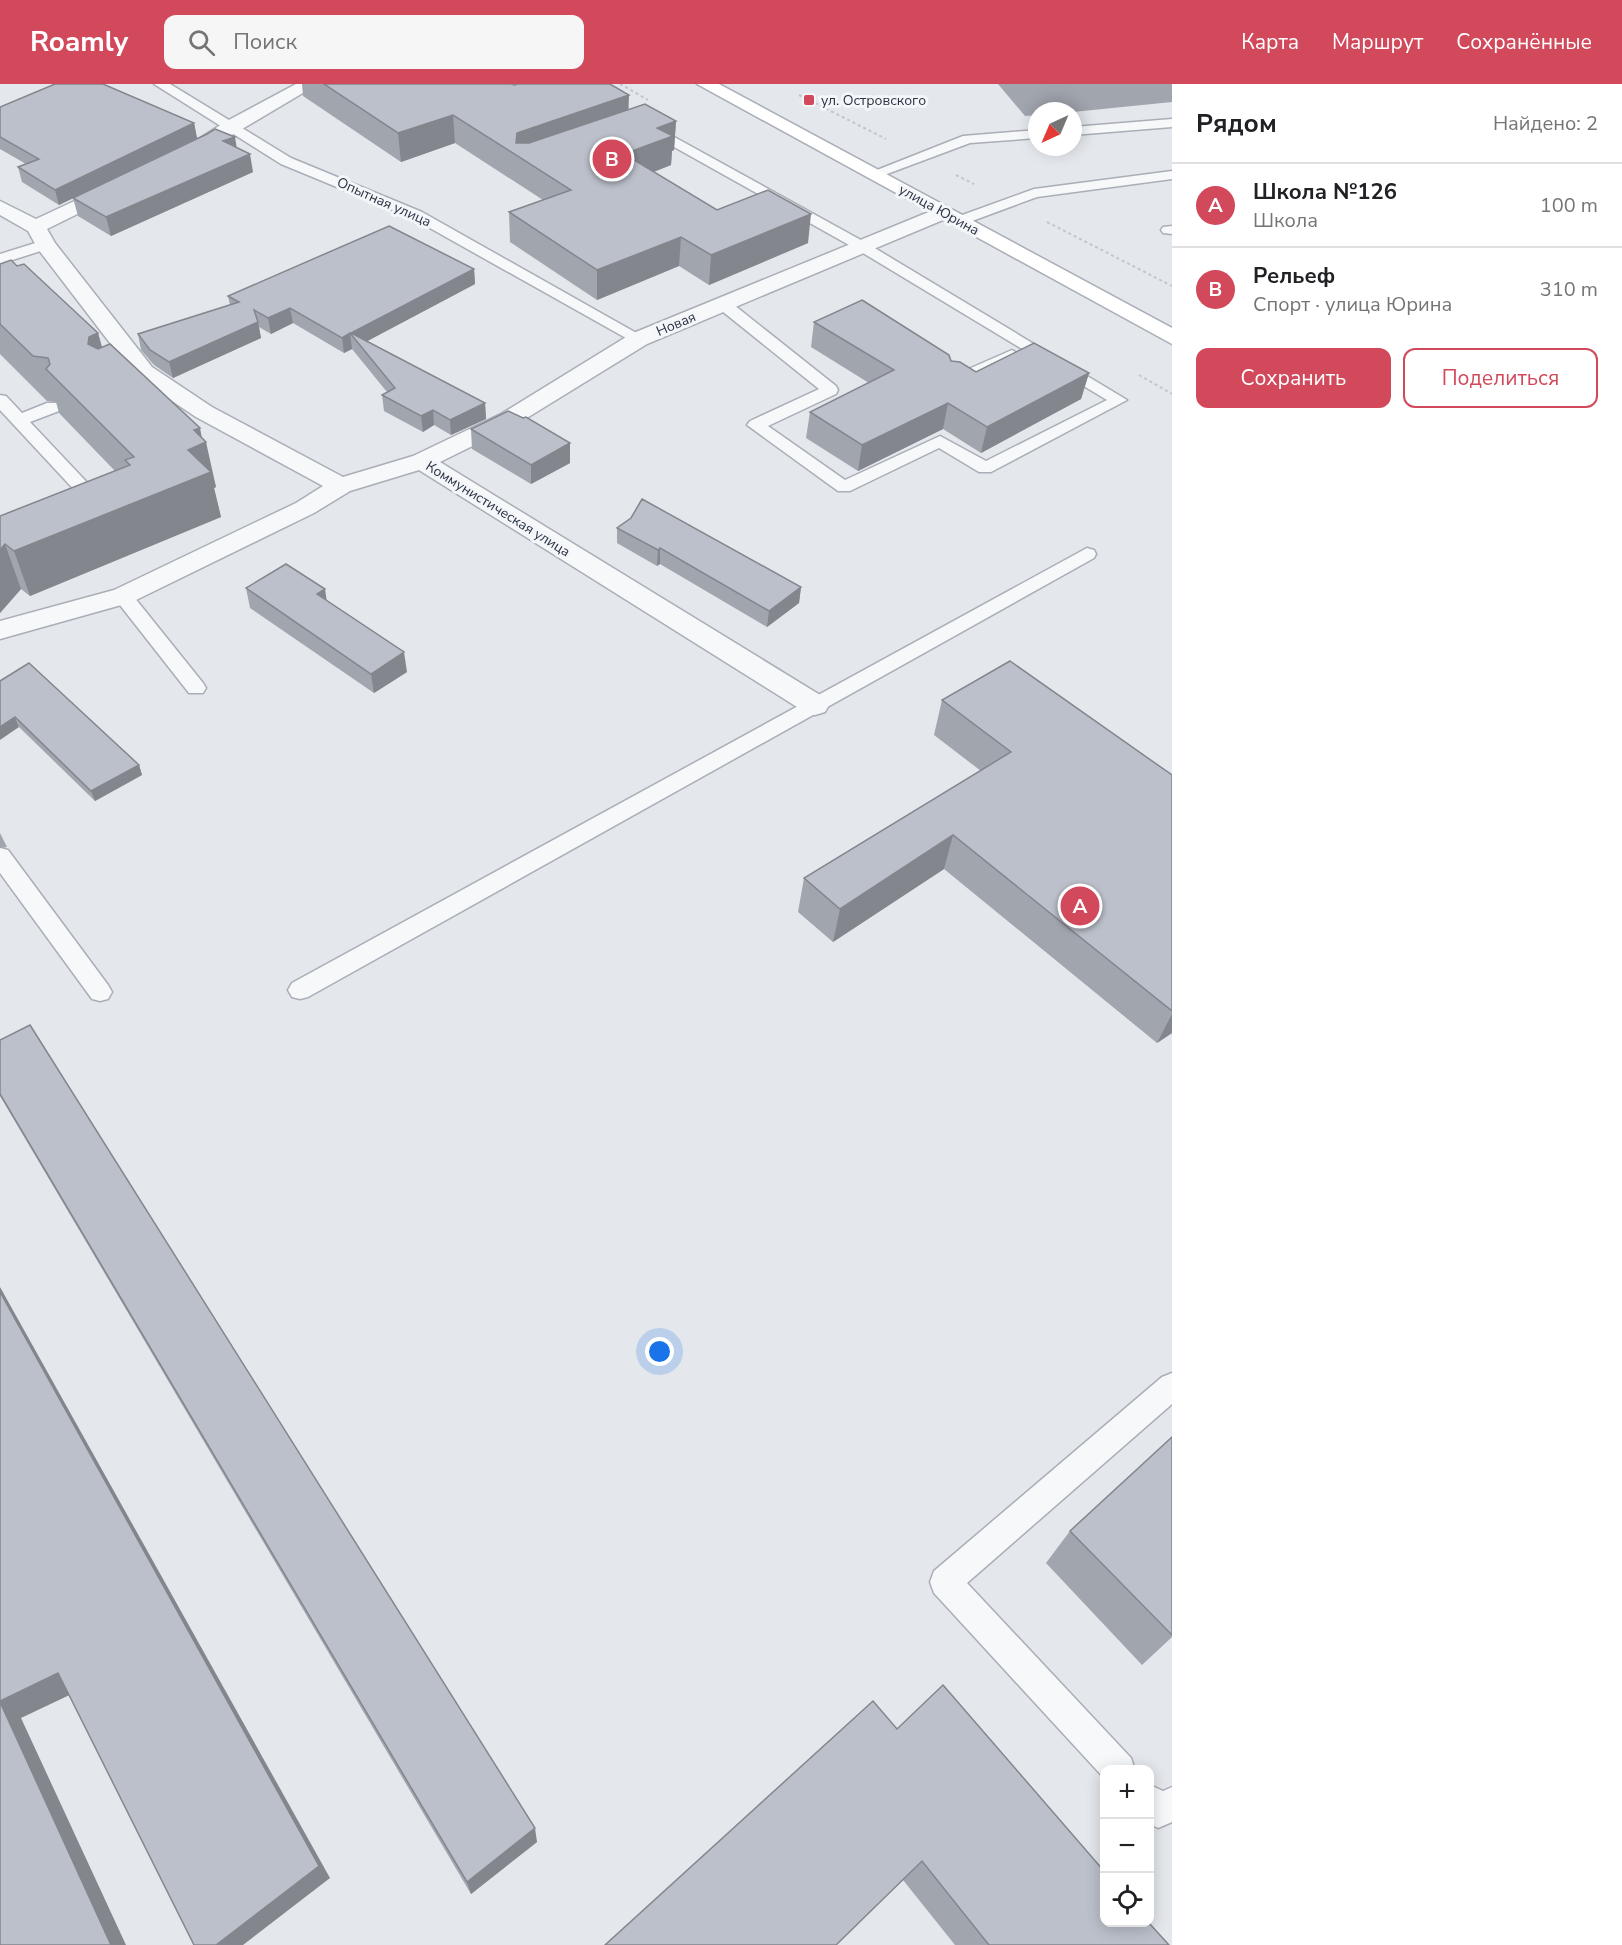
<!DOCTYPE html>
<html lang="ru">
<meta charset="utf-8">
<style>
:root{--surface:#fff;--page:#f6f6f6;--text:#202124;--muted:#757577;--line:#e0e0e0;--accent:#d1495b}
body{margin:0;font-family:"Nunito Sans",sans-serif;background:var(--page);color:var(--text)}
.controls{position:absolute;right:18px;bottom:18px;display:grid;overflow:hidden;border-radius:12px;box-shadow:0 3px 15px #0003}
.controls button{width:54px;height:54px;display:grid;place-items:center;padding:0;border:0;border-bottom:2px solid var(--line);background:var(--surface);color:var(--text);font:30px sans-serif}
.compass{position:absolute;left:1028px;top:18px;width:54px;height:54px;border-radius:50%;background:var(--surface);box-shadow:0 3px 15px #0003;rotate:224deg}
.you{position:absolute;left:660px;top:1268px;width:21px;height:21px;margin:-15px;border:4px solid #fff;border-radius:50%;background:#1a73e8;box-shadow:0 0 0 9px #1a73e833}
.badge{display:grid;place-items:center;width:39px;height:39px;border-radius:50%;background:var(--accent);color:#fff;font-size:20px;font-weight:700}
.pin{position:absolute;translate:-50% -50%;border:3px solid #fff;box-shadow:0 2px 6px #0006}
.list{margin:0;padding:0;list-style:none}
h2{display:flex;justify-content:space-between;align-items:center;height:78px;margin:0;padding:0 24px;font-size:26px}
h2 small{font-size:20px;font-weight:400;color:var(--muted)}
.list li{display:grid;grid-template-columns:39px 1fr auto;gap:18px;align-items:center;box-sizing:border-box;height:84px;padding:0 24px;border-top:2px solid var(--line)}
.list b{display:block;font-size:22px;white-space:nowrap}
.list p{margin:0;font-size:20px;white-space:nowrap;color:var(--muted)}
.list em{font-size:20px;font-style:normal;color:var(--muted)}
.actions{display:flex;gap:12px;padding:18px 24px}
.actions a{flex:1;padding:14px 0;border:2px solid var(--accent);border-radius:12px;text-align:center;font-size:21px;color:var(--accent)}
.actions .main{background:var(--accent);color:#fff}
.icon{flex:none;width:33px;height:33px;fill:none;stroke:currentColor;stroke-width:2;stroke-linecap:round;stroke-linejoin:round}
.map{position:relative;flex:none;width:1172px;height:1861px;overflow:hidden}
header{display:flex;align-items:center;gap:36px;box-sizing:border-box;height:84px;padding:0 30px;background:var(--accent);color:#fff}
header strong{font-size:28px}
nav{display:flex;gap:33px;margin-inline-start:auto;font-size:21px}
.search{width:420px;height:54px;background:var(--page);display:flex;align-items:center;gap:15px;box-sizing:border-box;padding:0 21px;border-radius:12px;color:var(--muted);font-size:22px}
main{display:flex}
aside{flex:1;background:var(--surface)}
.map>svg:first-child{display:block}
.lines{fill:none;stroke-linecap:round;stroke-linejoin:round}
.lane-casing{stroke:#a9aeb7;stroke-width:3}
.street-casing{stroke:#a9aeb7;stroke-width:3}
.secondary-casing{stroke:#a9aeb7;stroke-width:3}
.path{stroke:#c2c5cb;stroke-width:2;stroke-dasharray:3 3;stroke-linecap:butt}
.lane{fill:#f7f8fa;fill-rule:evenodd}
.street{fill:#f7f8fa;fill-rule:evenodd}
.secondary{fill:#fff;fill-rule:evenodd}
.wall{fill:#a1a5ae}
.shaded-wall{fill:#83868d}
.building{fill:#bbc0ca;stroke:#83868d;stroke-width:1.5}
.poi-dot{fill:#d1495b;stroke:#f4f6f9;stroke-width:2}
.labels{text-anchor:middle;dominant-baseline:central;stroke-width:6;stroke-linejoin:round;paint-order:stroke}
.far-poi-label{font-size:14px;fill:#2b3445;stroke:#f4f6f9;text-anchor:start}
.far-street-label{font-size:14px;fill:#2b3445;stroke:#f4f6f9}
</style>
<header>
<strong>Roamly</strong>
<div class="search"><svg class="icon" aria-label="search" viewBox="0 0 24 24"><circle cx="10" cy="10" r="6"/><path d="M15 15l6 6"/></svg>Поиск</div>
<nav><a>Карта</a><a>Маршрут</a><a>Сохранённые</a></nav>
</header>
<main>
<div class="map">
<svg width="1172" height="1861" viewBox="0 0 1172 1861">
<rect width="100%" height="100%" fill="#e4e7ec"/>
<g class="lines">
<g class="lane-casing">
<g id="lane">
<path d="M 154,0 L 170,0 L 291,74 L 422,128 L 647,255 L 645,258 L 633,258 L 412,134 L 281,80 Z"/>
<path d="M 1172,35 L 1172,43 L 1073,51 L 1073,43 Z"/>
<path d="M 647,38 L 868,160 L 1127,316 L 991,388 L 979,388 L 939,364 L 850,407 L 838,407 L 747,341 L 750,337 L 819,305 L 717,223 L 715,220 L 717,217 L 729,217 L 836,302 L 838,306 L 836,310 L 768,342 L 845,396 L 940,352 L 986,377 L 1107,316 L 858,166 L 642,45 L 640,42 Z"/>
<path d="M 1037,46 L 1037,54 L 970,59 L 879,93 L 874,94 L 867,90 L 963,52 Z"/>
<path d="M 1172,87 L 1172,95 L 1037,113 L 964,140 L 959,141 L 952,137 L 954,134 L 1034,105 Z"/>
<path d="M 1172,142 L 1172,150 L 1163,149 L 1161,146 L 1163,143 Z"/>
<path d="M 45,156 L 53,161 L 50,164 L 0,180 L 0,170 Z"/>
<path d="M 1012,266 L 1020,271 L 1018,274 L 960,302 L 948,302 L 946,298 L 948,294 Z"/>
<path d="M 0,311 L 6,312 L 22,329 L 47,319 L 59,319 L 61,323 L 59,327 L 30,338 L 97,409 L 100,413 C 94,421 81,424 72,422 L 69,418 L 79,411 L 0,326 Z"/>
<path d="M 1087,464 L 1094,466 L 1096,470 L 1094,474 L 308,913 L 300,915 L 292,913 L 288,906 L 292,899 Z"/>
<path d="M 123,506 L 130,508 L 203,599 L 206,604 L 203,609 L 189,609 L 116,516 L 113,512 L 116,508 Z"/>
<path d="M 0,764 L 8,766 L 108,901 L 112,908 L 108,915 L 100,917 L 92,915 L 0,789 Z"/>
<path d="M 1172,1289 L 1172,1320 L 967,1499 L 1131,1674 L 1135,1686 L 1104,1686 L 1104,1694 L 934,1509 L 930,1498 L 934,1487 L 1162,1293 Z"/>
<path d="M 1150,1701 L 1163,1707 L 1172,1703 L 1172,1738 L 1158,1744 L 1150,1740 Z"/>
</g>
</g>
<g class="street-casing">
<g id="street">
<path d="M 296,0 L 318,0 L 193,74 L 186,76 L 176,70 L 225,38 Z"/>
<path d="M 115,98 L 122,100 L 125,104 L 122,108 L 47,145 L 55,159 L 152,283 L 212,323 L 343,393 L 413,372 L 501,330 L 631,250 L 936,125 L 950,125 L 953,129 L 950,133 L 647,260 L 517,340 L 440,378 L 825,614 L 829,621 L 825,628 L 815,631 L 805,628 L 419,386 L 350,407 L 314,429 L 132,518 L 0,555 L 0,537 L 114,506 L 296,419 L 323,402 L 196,333 L 136,293 L 38,165 L 28,147 L 0,131 L 0,117 L 36,135 Z"/>
</g>
</g>
<g class="secondary-casing">
<path id="secondary" d="M 697,0 L 719,0 L 1172,244 L 1172,260 Z"/>
</g>
<g class="path">
<path d="M 620,0 L 648,16"/>
<path d="M 799,11 L 886,55"/>
<path d="M 956,91 L 974,100"/>
<path d="M 1047,138 L 1172,202"/>
<path d="M 1139,291 L 1172,310"/>
</g>
<use href="#lane" class="lane"/>
<use href="#street" class="street"/>
<use href="#secondary" class="secondary"/>
</g>
<g class="wall">
<path d="M 302,0 L 512,0 L 514,1 L 629,25 L 676,37 L 674,66 L 672,67 L 671,81 L 654,88 L 717,126 L 808,159 L 709,201 L 679,182 L 597,216 L 510,158 L 509,128 L 543,116 L 455,59 L 401,78 L 303,12 Z"/>
<path d="M 998,0 L 1172,0 L 1172,18 L 1073,28 L 1037,27 L 1037,31 L 1025,32 Z"/>
<path d="M 0,23 L 194,39 L 197,54 L 237,64 L 253,88 L 111,152 L 78,132 L 73,114 L 59,121 L 22,98 L 18,83 L 26,80 L 0,65 Z"/>
<path d="M 0,180 L 17,182 L 98,249 L 102,263 L 202,354 L 216,403 L 214,404 L 221,433 L 30,512 L 21,505 L 0,529 L 0,432 L 115,387 L 59,329 L 56,318 L 47,317 L 0,270 Z"/>
<path d="M 474,185 L 475,200 L 367,257 L 485,319 L 486,335 L 451,351 L 434,341 L 423,348 L 384,327 L 382,311 L 387,308 L 352,265 L 344,269 L 293,239 L 271,250 L 259,243 L 261,254 L 173,294 L 154,281 L 141,266 L 138,250 L 230,221 L 228,212 Z"/>
<path d="M 814,238 L 951,277 L 976,288 L 1089,289 L 1081,315 L 981,369 L 943,345 L 858,387 L 806,354 L 810,328 L 869,299 L 811,263 Z"/>
<path d="M 471,345 L 570,359 L 570,379 L 531,400 L 472,365 Z"/>
<path d="M 617,444 L 801,503 L 799,519 L 767,543 L 660,480 L 657,482 L 617,459 Z"/>
<path d="M 246,504 L 326,516 L 407,588 L 374,609 L 250,524 Z"/>
<path d="M 0,597 L 139,681 L 142,691 L 95,717 L 19,643 Z"/>
<path d="M 942,616 L 1172,691 L 1172,949 L 1157,959 L 944,785 L 833,858 L 798,828 L 804,794 L 981,687 L 934,651 Z"/>
<path d="M 0,748 L 0,749 L 7,763 L 0,764 Z"/>
<path d="M 0,956 L 537,1758 L 471,1810 L 0,1012 Z"/>
<path d="M 1172,1353 L 1172,1553 L 1142,1581 L 1046,1479 L 1070,1447 Z"/>
<path d="M 897,1645 L 1169,1861 L 955,1861 L 903,1796 Z"/>
</g>
<g class="shaded-wall">
<path d="M 629,11 L 628,39 L 524,76 L 516,59 L 517,49 Z"/>
<path d="M 453,31 L 455,59 L 401,78 L 398,49 Z"/>
<path d="M 676,37 L 674,66 L 672,67 L 671,81 L 624,99 L 624,70 L 657,44 Z"/>
<path d="M 194,39 L 197,54 L 59,121 L 55,106 Z"/>
<path d="M 235,53 L 238,72 L 223,57 Z"/>
<path d="M 250,70 L 253,88 L 111,152 L 106,133 Z"/>
<path d="M 811,130 L 808,159 L 709,201 L 711,171 Z"/>
<path d="M 681,153 L 679,182 L 597,216 L 597,186 Z"/>
<path d="M 474,185 L 475,200 L 360,261 L 351,249 Z"/>
<path d="M 290,224 L 293,239 L 271,250 L 268,234 Z"/>
<path d="M 258,238 L 261,254 L 173,294 L 169,278 Z"/>
<path d="M 98,249 L 110,293 L 88,260 L 89,253 Z"/>
<path d="M 350,249 L 352,265 L 344,269 L 342,254 Z"/>
<path d="M 1089,289 L 1081,315 L 981,369 L 987,343 Z"/>
<path d="M 485,319 L 486,335 L 451,351 L 450,336 Z"/>
<path d="M 948,319 L 943,345 L 858,387 L 862,361 Z"/>
<path d="M 433,326 L 434,341 L 423,348 L 421,332 Z"/>
<path d="M 200,344 L 203,360 L 206,358 L 216,403 L 214,404 L 221,433 L 30,512 L 14,467 L 188,366 L 194,346 Z"/>
<path d="M 570,359 L 570,379 L 531,400 L 531,381 Z"/>
<path d="M 5,460 L 21,505 L 0,529 L 0,466 Z"/>
<path d="M 660,464 L 660,480 L 657,482 L 658,466 Z"/>
<path d="M 801,503 L 799,519 L 767,543 L 769,527 Z"/>
<path d="M 325,505 L 328,525 L 317,510 Z"/>
<path d="M 404,568 L 407,588 L 374,609 L 371,590 Z"/>
<path d="M 15,633 L 19,643 L 0,656 L 0,643 Z"/>
<path d="M 139,681 L 142,691 L 95,717 L 91,707 Z"/>
<path d="M 953,751 L 944,785 L 833,858 L 840,825 Z"/>
<path d="M 1172,930 L 1172,949 L 1157,959 Z"/>
<path d="M 0,1203 L 330,1794 L 243,1861 L 216,1861 L 0,1208 Z"/>
<path d="M 58,1589 L 78,1607 L 21,1634 L 126,1861 L 111,1861 L 0,1618 L 0,1617 Z"/>
<path d="M 535,1744 L 537,1758 L 471,1810 L 467,1798 Z"/>
</g>
<g class="building">
<path d="M 55,0 L 103,0 L 194,39 L 55,106 L 18,83 L 39,75 L 0,53 L 0,23 Z"/>
<path d="M 324,0 L 512,0 L 514,1 L 518,0 L 610,0 L 629,11 L 517,49 L 516,59 L 529,59 L 645,20 L 676,37 L 657,44 L 673,52 L 624,70 L 717,126 L 768,106 L 811,130 L 711,171 L 681,153 L 597,186 L 509,128 L 571,106 L 453,31 L 398,49 Z"/>
<path d="M 215,45 L 235,53 L 223,57 L 250,70 L 106,133 L 73,114 L 207,50 Z"/>
<path d="M 389,142 L 474,185 L 351,249 L 485,319 L 450,336 L 433,326 L 421,332 L 382,311 L 395,304 L 350,249 L 342,254 L 290,224 L 268,234 L 254,226 L 258,238 L 169,278 L 150,266 L 138,250 L 239,218 L 228,212 Z"/>
<path d="M 11,176 L 17,182 L 24,180 L 98,249 L 89,253 L 88,260 L 98,265 L 110,260 L 200,344 L 194,346 L 206,358 L 188,366 L 211,388 L 14,467 L 5,460 L 0,466 L 0,432 L 130,381 L 125,376 L 134,373 L 46,285 L 50,280 L 48,274 L 33,272 L 0,240 L 0,180 Z"/>
<path d="M 862,216 L 949,271 L 951,277 L 960,278 L 976,288 L 1034,259 L 1089,289 L 987,343 L 948,319 L 862,361 L 810,328 L 894,286 L 814,238 Z"/>
<path d="M 508,327 L 523,334 L 526,333 L 570,359 L 531,381 L 471,345 Z"/>
<path d="M 642,415 L 801,503 L 769,527 L 660,464 L 658,466 L 617,444 L 631,434 Z"/>
<path d="M 286,480 L 325,505 L 317,510 L 404,568 L 371,590 L 246,504 Z"/>
<path d="M 1010,577 L 1172,691 L 1172,927 L 953,751 L 840,825 L 804,794 L 1011,668 L 942,616 Z"/>
<path d="M 29,579 L 139,681 L 91,707 L 15,633 L 0,643 L 0,597 Z"/>
<path d="M 30,941 L 535,1744 L 467,1798 L 0,1010 L 0,956 Z"/>
<path d="M 0,1208 L 319,1782 L 216,1861 L 194,1861 L 58,1589 L 0,1617 Z"/>
<path d="M 1172,1353 L 1172,1551 L 1070,1447 Z"/>
<path d="M 943,1601 L 1104,1787 L 1104,1839 L 1149,1839 L 1169,1861 L 989,1861 L 922,1777 L 836,1861 L 605,1861 L 873,1617 L 897,1645 Z"/>
<path d="M 0,1618 L 111,1861 L 0,1861 Z"/>
</g>
<rect class="poi-dot" x="803" y="10" width="12" height="12" rx="3"/>
<g class="labels">
<g class="far-poi-label">
<text x="821" y="16">ул. Островского</text>
</g>
<g class="far-street-label">
<text transform="translate(384 118) rotate(24)">Опытная улица</text>
<text transform="translate(939 126) rotate(29)">улица Юрина</text>
<text transform="translate(676 240) rotate(-23)">Новая</text>
<text transform="translate(498 425) rotate(32)">Коммунистическая улица</text>
</g>
</g>
</svg>
<div class="controls">
<button>+</button>
<button>−</button>
<button><svg class="icon" aria-label="locate" viewBox="0 0 24 24"><circle cx="12" cy="12" r="6"/><path d="M12 2v4M12 18v4M2 12h4M18 12h4"/></svg></button>
</div>
<svg class="compass" viewBox="-18 -18 36 36"><path d="M0-13l5 13h-10z" fill="#e53935"/><path d="M0 13l5-13h-10z" fill="#757577"/></svg>
<div class="you"></div>
<div class="pin badge" style="left:1080px;top:822px">A</div>
<div class="pin badge" style="left:612px;top:75px">B</div>
</div>
<aside>
<h2>Рядом<small>Найдено: 2</small></h2>
<ul class="list">
<li><span class="badge">A</span><div><b>Школа №126</b><p>Школа</p></div><em>100 m</em></li>
<li><span class="badge">B</span><div><b>Рельеф</b><p>Спорт · улица Юрина</p></div><em>310 m</em></li>
</ul>
<div class="actions"><a class="main">Сохранить</a><a>Поделиться</a></div>
</aside>
</main>
